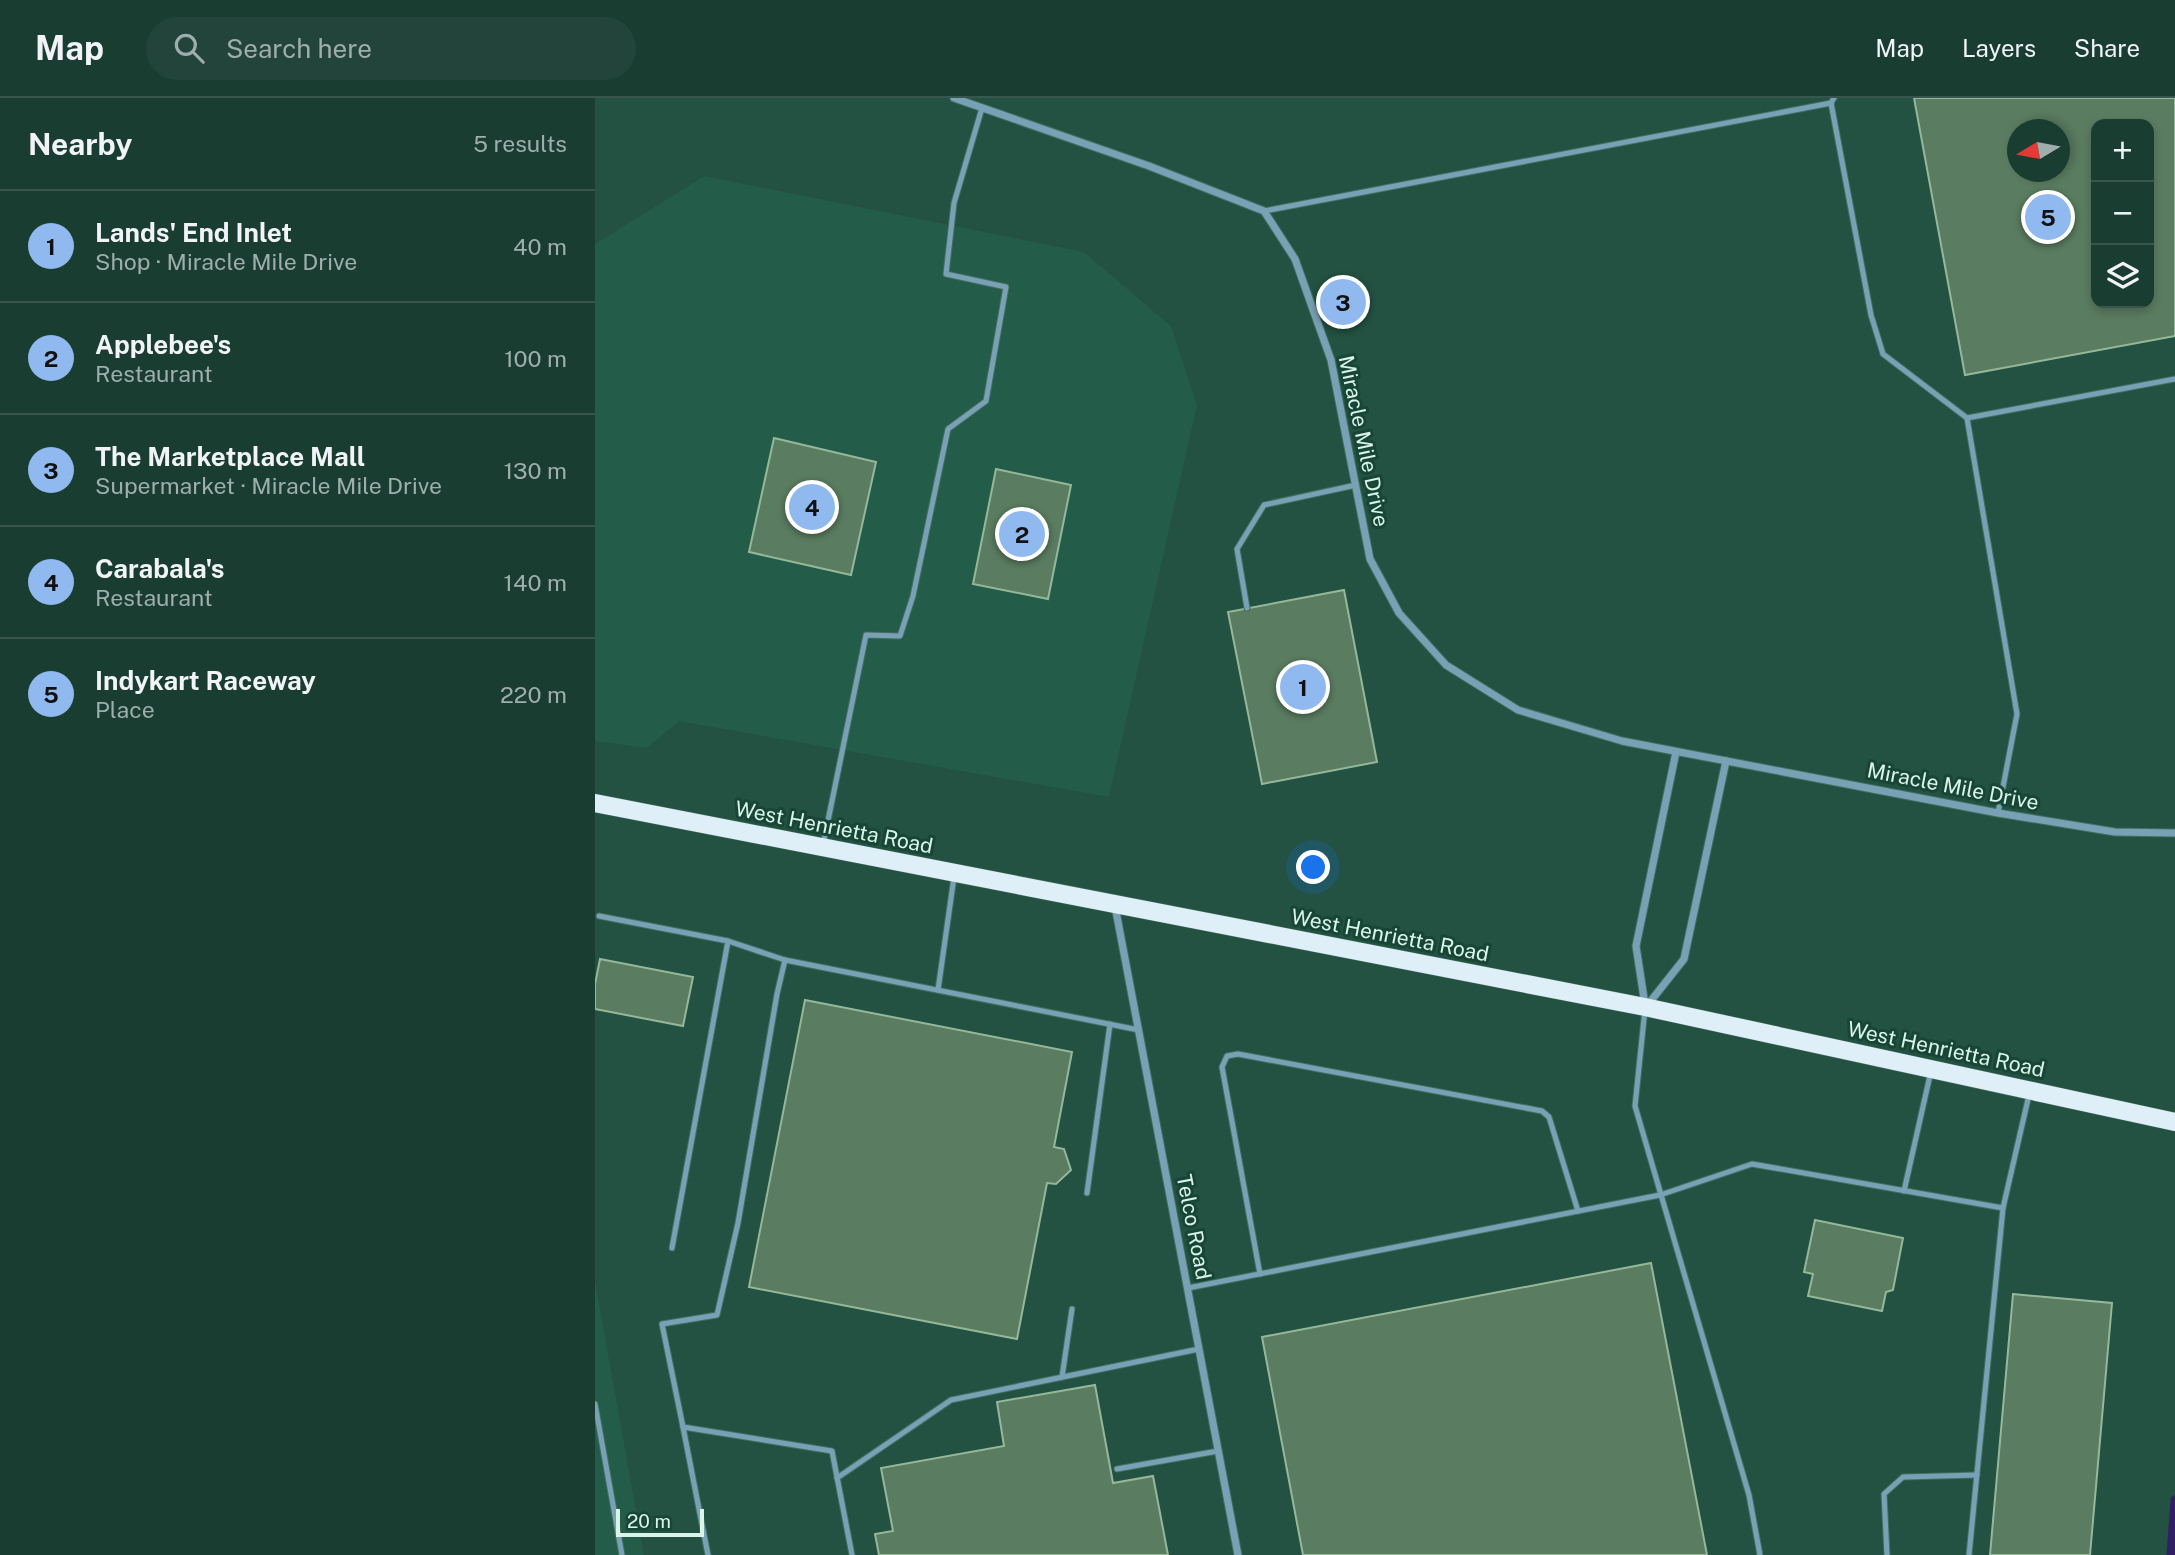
<!DOCTYPE html>
<meta charset="utf-8">
<style>
:root{--surface:#1a3d32;--page:#23443a;--text:#f1f3f6;--muted:#9faeac;--line:#38564d;--accent:#90b9f0}
body{margin:0;font-family:"Public Sans",sans-serif;background:var(--page);color:var(--text)}
.controls{position:absolute;right:21px;top:21px;display:grid;overflow:hidden;border-radius:14px;box-shadow:0 4px 10px #0003}
.controls button{width:63px;height:63px;display:grid;place-items:center;padding:0;border:0;border-bottom:2px solid var(--line);background:var(--surface);color:var(--text);font:35px sans-serif}
.compass{position:absolute;left:1412px;top:21px;width:63px;height:63px;border-radius:50%;background:var(--surface);box-shadow:0 4px 10px #0003;rotate:260deg}
.scale{position:absolute;left:21px;bottom:18px;width:88px;box-sizing:border-box;padding-left:7px;border:4px solid #dbf4ea;border-top:0;font-size:19px;line-height:24px;white-space:nowrap;color:#dbf4ea;-webkit-text-stroke:5px #174637;paint-order:stroke}
.you{position:absolute;left:719px;top:770px;width:24px;height:24px;margin:-18px;border:5px solid #fff;border-radius:50%;background:#1a73e8;box-shadow:0 0 0 10px #1a73e833}
.badge{display:grid;place-items:center;width:46px;height:46px;border-radius:50%;background:var(--accent);color:#111;font-size:23px;font-weight:700}
.pin{position:absolute;translate:-50% -50%;border:4px solid #fff;box-shadow:0 2px 7px #0006}
.list{margin:0;padding:0;list-style:none}
h2{display:flex;justify-content:space-between;align-items:center;height:91px;margin:0;padding:0 28px;font-size:30px}
h2 small{font-size:23px;font-weight:400;color:var(--muted)}
.list li{display:grid;grid-template-columns:46px 1fr auto;gap:21px;align-items:center;box-sizing:border-box;height:112px;padding:0 28px;border-top:2px solid var(--line)}
.list b{display:block;font-size:26px;white-space:nowrap}
.list p{margin:0;font-size:23px;white-space:nowrap;color:var(--muted)}
.list em{font-size:23px;font-style:normal;color:var(--muted)}
.icon{flex:none;width:38px;height:38px;fill:none;stroke:currentColor;stroke-width:2;stroke-linecap:round;stroke-linejoin:round}
.map{position:relative;flex:none;width:1580px;height:1457px;overflow:hidden}
header{display:flex;align-items:center;gap:42px;box-sizing:border-box;height:98px;padding:0 35px;background:var(--surface);border-bottom:2px solid var(--line)}
header strong{font-size:33px}
nav{display:flex;gap:38px;margin-inline-start:auto;font-size:24px}
.search{width:490px;height:63px;background:var(--page);display:flex;align-items:center;gap:18px;box-sizing:border-box;padding:0 24px;border-radius:38px;color:var(--muted);font-size:26px}
main{display:flex}
aside{flex:1;background:var(--surface)}
.map>svg:first-child{display:block}
.built{fill:#245c4a}
.lines{fill:none;stroke-linecap:round;stroke-linejoin:round}
.stream{stroke:#311f66;stroke-width:9}
.building{fill:#5a7c60;stroke:#95b89a;stroke-width:2;fill-rule:evenodd}
.service-casing{stroke:#446e60;stroke-width:7}
.minor-casing{stroke:#446e60;stroke-width:9}
.primary-casing{stroke:#446e60;stroke-width:19}
.service{stroke:#78a1b5;stroke-width:5}
.minor{stroke:#78a1b5;stroke-width:7}
.primary{stroke:#dfeff7;stroke-width:18}
.labels{text-anchor:middle;dominant-baseline:central;stroke-width:6;stroke-linejoin:round;paint-order:stroke}
.street-label{font-size:21px;fill:#dbf4ea;stroke:#174637}
</style>
<header>
<strong>Map</strong>
<div class="search"><svg class="icon" aria-label="search" viewBox="0 0 24 24"><circle cx="10" cy="10" r="6"/><path d="M15 15l6 6"/></svg>Search here</div>
<nav><a>Map</a><a>Layers</a><a>Share</a></nav>
</header>
<main>
<aside>
<h2>Nearby<small>5 results</small></h2>
<ul class="list">
<li><span class="badge">1</span><div><b>Lands' End Inlet</b><p>Shop · Miracle Mile Drive</p></div><em>40 m</em></li>
<li><span class="badge">2</span><div><b>Applebee's</b><p>Restaurant</p></div><em>100 m</em></li>
<li><span class="badge">3</span><div><b>The Marketplace Mall</b><p>Supermarket · Miracle Mile Drive</p></div><em>130 m</em></li>
<li><span class="badge">4</span><div><b>Carabala's</b><p>Restaurant</p></div><em>140 m</em></li>
<li><span class="badge">5</span><div><b>Indykart Raceway</b><p>Place</p></div><em>220 m</em></li>
</ul>
</aside>
<div class="map">
<svg width="1580" height="1457" viewBox="0 0 1580 1457">
<rect width="100%" height="100%" fill="#235142"/>
<g class="built">
<path d="M 109,78 L 489,154 L 576,228 L 602,307 L 514,699 L 84,623 L 52,650 L 0,643 L 0,146 Z"/>
<path d="M 0,1183 L 49,1457 L 0,1457 Z"/>
</g>
<g class="lines">
<path class="stream" d="M 1576,1457 L 1580,1402"/>
</g>
<g class="building">
<path d="M 1319,0 L 1580,0 L 1580,238 L 1370,277 ZM 1501,26 L 1554,26 L 1554,205 L 1501,205 ZM 1422,32 L 1464,32 L 1464,74 L 1422,74 Z"/>
<path d="M 179,340 L 281,364 L 256,477 L 154,454 Z"/>
<path d="M 401,371 L 476,387 L 453,501 L 378,486 Z"/>
<path d="M 749,492 L 782,664 L 667,686 L 633,514 Z"/>
<path d="M 5,861 L 98,879 L 88,928 L 0,911 L 0,886 Z"/>
<path d="M 210,902 L 477,954 L 459,1049 L 469,1051 L 476,1072 L 461,1086 L 452,1085 L 422,1241 L 154,1189 Z"/>
<path d="M 1220,1122 L 1308,1140 L 1298,1192 L 1291,1194 L 1287,1213 L 1213,1198 L 1218,1176 L 1209,1174 Z"/>
<path d="M 1056,1165 L 1112,1457 L 708,1457 L 667,1239 Z"/>
<path d="M 1418,1196 L 1517,1205 L 1495,1457 L 1395,1457 Z"/>
<path d="M 500,1287 L 518,1385 L 558,1378 L 573,1457 L 284,1457 L 280,1436 L 298,1433 L 286,1370 L 409,1348 L 402,1304 Z"/>
</g>
<g class="lines">
<g class="service-casing">
<g id="service">
<path d="M 1239,0 L 1236,5 L 1276,217 L 1288,256 L 1372,320 L 1422,616 L 1403,715"/>
<path d="M 669,113 L 1236,5"/>
<path d="M 1372,320 L 1580,281"/>
<path d="M 652,510 L 642,451 L 669,407 L 761,387"/>
<path d="M 228,747 L 271,537 L 305,538 L 318,498 L 353,331 L 391,303 L 411,189 L 351,176 L 359,105 L 387,10"/>
<path d="M 4,818 L 133,843 L 77,1150"/>
<path d="M 133,843 L 190,862"/>
<path d="M 343,892 L 359,779"/>
<path d="M 1050,911 L 1040,1008 L 1154,1397 L 1165,1457"/>
<path d="M 1309,1093 L 1336,973"/>
<path d="M 492,1095 L 515,926"/>
<path d="M 1408,1110 L 1434,997"/>
<path d="M 665,1176 L 627,969 L 632,958 L 643,956 L 947,1013 L 954,1019 L 983,1113"/>
<path d="M 593,1190 L 1065,1097 L 1157,1066 L 1408,1110 L 1374,1457"/>
<path d="M 467,1279 L 477,1211"/>
<path d="M 0,1306 L 27,1457"/>
<path d="M 88,1329 L 113,1457"/>
<path d="M 522,1371 L 623,1353"/>
<path d="M 242,1380 L 356,1302 L 604,1251"/>
<path d="M 257,1457 L 237,1353 L 88,1329 L 67,1226 L 122,1217 L 143,1125 L 182,896 L 190,862 L 544,932"/>
<path d="M 1292,1457 L 1289,1396 L 1308,1379 L 1382,1377"/>
</g>
</g>
<g class="minor-casing">
<g id="minor">
<path d="M 359,0 L 554,68 L 669,113 L 700,161 L 736,262 L 775,461 L 804,515 L 851,567 L 923,612 L 1027,643 L 1403,715 L 1520,734 L 1580,735"/>
<path d="M 520,808 L 643,1457"/>
<path d="M 1050,907 L 1041,848 L 1081,654"/>
<path d="M 1051,909 L 1089,861 L 1131,663"/>
</g>
</g>
<g class="primary-casing">
<path id="primary" d="M 0,705 L 1050,909 L 1580,1024"/>
</g>
<use href="#service" class="service"/>
<use href="#minor" class="minor"/>
<use href="#primary" class="primary"/>
</g>
<g class="labels">
<g class="street-label">
<text transform="translate(769 343) rotate(78)">Miracle Mile Drive</text>
<text transform="translate(1358 688) rotate(11)">Miracle Mile Drive</text>
<text transform="translate(239 729) rotate(11)">West Henrietta Road</text>
<text transform="translate(795 837) rotate(11)">West Henrietta Road</text>
<text transform="translate(1351 951) rotate(12)">West Henrietta Road</text>
<text transform="translate(599 1129) rotate(79)">Telco Road</text>
</g>
</g>
</svg>
<div class="controls">
<button>+</button>
<button>−</button>
<button><svg class="icon" aria-label="layers" viewBox="0 0 24 24"><path d="M12 4l9 5-9 5-9-5zM3 14l9 5 9-5"/></svg></button>
</div>
<svg class="compass" viewBox="-18 -18 36 36"><path d="M0-13l5 13h-10z" fill="#e53935"/><path d="M0 13l5-13h-10z" fill="#9faeac"/></svg>
<div class="scale">20 m</div>
<div class="you"></div>
<div class="pin badge" style="left:708px;top:589px">1</div>
<div class="pin badge" style="left:427px;top:436px">2</div>
<div class="pin badge" style="left:748px;top:204px">3</div>
<div class="pin badge" style="left:217px;top:409px">4</div>
<div class="pin badge" style="left:1453px;top:119px">5</div>
</div>
</main>
